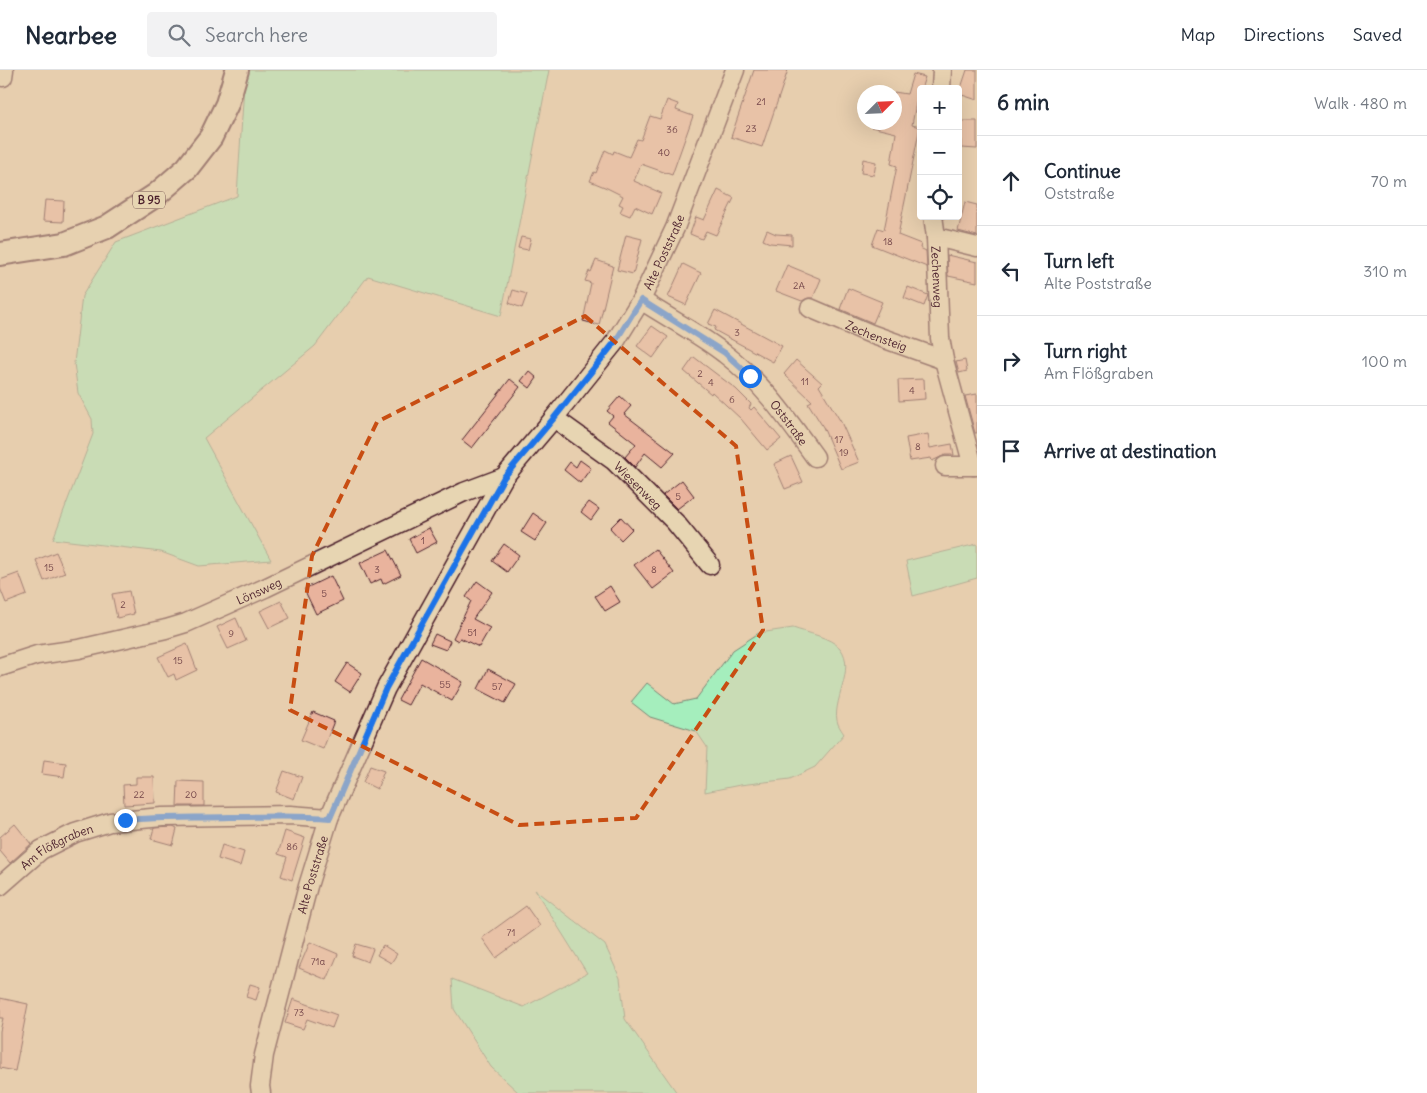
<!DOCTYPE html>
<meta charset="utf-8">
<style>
:root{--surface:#fff;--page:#f2f2f3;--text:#1f2937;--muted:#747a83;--line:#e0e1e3}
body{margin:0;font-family:Delius,sans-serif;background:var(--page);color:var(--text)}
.controls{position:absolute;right:15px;top:15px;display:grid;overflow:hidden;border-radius:5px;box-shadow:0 5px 20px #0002}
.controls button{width:45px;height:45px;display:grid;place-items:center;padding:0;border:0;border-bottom:1px solid var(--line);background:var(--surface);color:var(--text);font:25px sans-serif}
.compass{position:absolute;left:857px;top:15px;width:45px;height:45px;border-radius:50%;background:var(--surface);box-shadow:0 5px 20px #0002;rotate:66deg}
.stop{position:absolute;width:15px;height:15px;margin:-11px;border:4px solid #1a73e8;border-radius:50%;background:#fff}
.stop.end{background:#1a73e8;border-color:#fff;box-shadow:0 1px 5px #0008}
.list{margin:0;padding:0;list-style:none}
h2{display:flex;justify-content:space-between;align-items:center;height:65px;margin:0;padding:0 20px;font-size:21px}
h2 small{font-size:16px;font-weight:400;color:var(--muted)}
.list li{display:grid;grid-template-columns:32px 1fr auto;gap:15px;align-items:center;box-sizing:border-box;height:90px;padding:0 20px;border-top:1px solid var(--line)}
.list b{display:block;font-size:19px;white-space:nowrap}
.list p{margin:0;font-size:16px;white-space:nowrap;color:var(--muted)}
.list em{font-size:16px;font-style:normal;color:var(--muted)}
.icon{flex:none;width:28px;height:28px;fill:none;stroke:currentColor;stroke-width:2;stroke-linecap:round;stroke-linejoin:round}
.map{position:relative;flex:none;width:977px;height:1023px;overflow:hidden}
header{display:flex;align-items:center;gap:30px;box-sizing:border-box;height:70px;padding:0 25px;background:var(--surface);border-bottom:1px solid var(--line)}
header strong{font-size:24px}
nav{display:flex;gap:28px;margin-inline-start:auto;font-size:18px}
.search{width:350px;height:45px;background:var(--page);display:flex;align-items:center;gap:12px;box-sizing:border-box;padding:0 18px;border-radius:5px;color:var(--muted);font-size:19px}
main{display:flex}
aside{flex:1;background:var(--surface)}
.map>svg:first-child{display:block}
.green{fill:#a5eebd;stroke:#788674}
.building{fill:#e9b39d;stroke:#4a1f2b}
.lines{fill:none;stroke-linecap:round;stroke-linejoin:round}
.minor-casing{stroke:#4a1f2b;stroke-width:21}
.major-casing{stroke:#4a1f2b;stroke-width:26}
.minor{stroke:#e7d5b2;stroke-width:18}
.major{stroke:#e7d5b2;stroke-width:22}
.route{stroke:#1a73e8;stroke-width:6}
.marked{fill:none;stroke:#c84d12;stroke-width:4;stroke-dasharray:10 6;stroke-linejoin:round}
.labels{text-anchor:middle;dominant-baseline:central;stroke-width:4;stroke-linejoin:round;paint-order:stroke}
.number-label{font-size:10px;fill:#724448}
.shield{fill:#e7d5b2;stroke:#795654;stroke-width:1}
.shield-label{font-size:11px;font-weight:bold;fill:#4a1f2b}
.street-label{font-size:12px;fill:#4a1f2b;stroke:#e7d5b2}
</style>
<header>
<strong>Nearbee</strong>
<div class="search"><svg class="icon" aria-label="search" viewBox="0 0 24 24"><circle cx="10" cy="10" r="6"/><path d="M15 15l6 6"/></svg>Search here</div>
<nav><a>Map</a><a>Directions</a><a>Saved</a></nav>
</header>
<main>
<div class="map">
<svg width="977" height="1023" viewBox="0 0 977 1023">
<rect width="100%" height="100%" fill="#e7ceae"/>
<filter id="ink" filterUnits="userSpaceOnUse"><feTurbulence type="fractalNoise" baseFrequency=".02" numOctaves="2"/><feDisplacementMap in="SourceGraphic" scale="10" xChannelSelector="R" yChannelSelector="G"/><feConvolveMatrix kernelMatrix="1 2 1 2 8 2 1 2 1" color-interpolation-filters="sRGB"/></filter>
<g filter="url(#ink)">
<g class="green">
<path d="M 245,0 L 549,0 L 501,246 L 368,206 L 315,276 L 204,368 L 271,490 L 199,496 L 161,482 L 53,469 L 93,364 L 92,349 L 78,323 L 74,293 L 82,226 L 116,172 L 237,126 Z"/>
<path d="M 977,474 L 977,508 L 913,526 L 906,491 Z"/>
<path d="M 793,558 C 807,563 830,567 840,578 C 857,599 830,633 838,654 C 840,658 842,661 844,664 L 815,697 L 790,709 L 740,715 L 705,722 L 707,677 L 696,661 L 650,647 L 631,632 L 647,613 L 674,634 L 696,629 L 733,580 L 759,563 Z"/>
<path d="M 535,820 L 605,875 L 620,908 L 625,949 L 677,1023 L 519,1023 L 491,997 L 454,939 L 452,909 L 524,937 L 587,903 Z"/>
</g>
<g class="building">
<path d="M 754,0 L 788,0 L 762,77 L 731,67 Z"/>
<path d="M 967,0 L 977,0 L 977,30 L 959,24 Z"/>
<path d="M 913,4 L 925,7 L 921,19 L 921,28 L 917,28 L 912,55 L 920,57 L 898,165 L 921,174 L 920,178 L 926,181 L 927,197 L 872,175 L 878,158 L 884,160 L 897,96 L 891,94 L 896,63 L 871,57 L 872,52 L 894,52 L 894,22 L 907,24 Z"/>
<path d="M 667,30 L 678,34 L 676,40 L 693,46 L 672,105 L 641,94 L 634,111 L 661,123 L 652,144 L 635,136 L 630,146 L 620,142 L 623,136 L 619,134 L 623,126 L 607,118 L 590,111 L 594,102 L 596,103 L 605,80 L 613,84 L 614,81 L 629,87 L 637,69 L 641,70 L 650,46 L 660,49 Z"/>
<path d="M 961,51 L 977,51 L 977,79 L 961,78 Z"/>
<path d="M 863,89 L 876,92 L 874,105 L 861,103 Z"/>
<path d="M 718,120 L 734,128 L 716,165 L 706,161 L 702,169 L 690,164 L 696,147 L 704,150 Z"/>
<path d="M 45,130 L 64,131 L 63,152 L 43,151 Z"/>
<path d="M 965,132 L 977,135 L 977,166 L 958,161 Z"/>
<path d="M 767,160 L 776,164 L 792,165 L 792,175 L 770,173 L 763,170 Z"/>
<path d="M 626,165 L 642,169 L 633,204 L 617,200 Z"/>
<path d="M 521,167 L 531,169 L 528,180 L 518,178 Z"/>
<path d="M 947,185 L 977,192 L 977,212 L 948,206 Z"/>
<path d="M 596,190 L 613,196 L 599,255 L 583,251 L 591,213 L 585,211 L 589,201 L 591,202 Z"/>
<path d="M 683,194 L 701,203 L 686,235 L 668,227 Z"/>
<path d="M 787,195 L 821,209 L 813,228 L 808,228 L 802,231 L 776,221 Z"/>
<path d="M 908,217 L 928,225 L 924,236 L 904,228 Z"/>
<path d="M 848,218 L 882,232 L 873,253 L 840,239 Z"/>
<path d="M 513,220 L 527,224 L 522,238 L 509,233 Z"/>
<path d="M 715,240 L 782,276 L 773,292 L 714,260 L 716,257 L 708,254 Z"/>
<path d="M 652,256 L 668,267 L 653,288 L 637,276 Z"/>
<path d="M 694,287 L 736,319 L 751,334 L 749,338 L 751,340 L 754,337 L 781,369 L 767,380 L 741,349 L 712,322 L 711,324 L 684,301 Z"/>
<path d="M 796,290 L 822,313 L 819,316 L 841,352 L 859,392 L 841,399 L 823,357 L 808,333 L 812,331 L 784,304 Z"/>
<path d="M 965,290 L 967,301 L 959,303 L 956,292 Z"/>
<path d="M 529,301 L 537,308 L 530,318 L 521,311 Z"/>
<path d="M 510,309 L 520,317 L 472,378 L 462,370 Z"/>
<path d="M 924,309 L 925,329 L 899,331 L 898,310 Z"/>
<path d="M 977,324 L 977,363 L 975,363 L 965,326 Z"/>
<path d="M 620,326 L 631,336 L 624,344 L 675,383 L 662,397 L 645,383 L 635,397 L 625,387 L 636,374 L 608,352 L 613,346 L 607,341 Z"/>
<path d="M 928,364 L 930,378 L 952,374 L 954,385 L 945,385 L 932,391 L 931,388 L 910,391 L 906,368 Z"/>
<path d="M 791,386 L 803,412 L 785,419 L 774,394 Z"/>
<path d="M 580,390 L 591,398 L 580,413 L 564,400 L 570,392 L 576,397 Z"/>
<path d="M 682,410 L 694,426 L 677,439 L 663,425 Z"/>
<path d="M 589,432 L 599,439 L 591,450 L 581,442 Z"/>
<path d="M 533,443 L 547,453 L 535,471 L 521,462 Z"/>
<path d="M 621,447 L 632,459 L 621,470 L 610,458 Z"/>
<path d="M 429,458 L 437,472 L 416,483 L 409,469 Z"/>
<path d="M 504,474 L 519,485 L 507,502 L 492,491 Z"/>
<path d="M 655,479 L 674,503 L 653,519 L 634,495 Z"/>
<path d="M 388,480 L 401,505 L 383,514 L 381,509 L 370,514 L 360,493 Z"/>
<path d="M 56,482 L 65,503 L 44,511 L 36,490 Z"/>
<path d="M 19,503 L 27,525 L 6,533 L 0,518 L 0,510 Z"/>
<path d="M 331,506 L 343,531 L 316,544 L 304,519 Z"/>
<path d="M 477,511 L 492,522 L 473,549 L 490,558 L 479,577 L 460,568 L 458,571 L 453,568 L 471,531 L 466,527 Z"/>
<path d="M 610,516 L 620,532 L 605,541 L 595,526 Z"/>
<path d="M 129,521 L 134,544 L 117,548 L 112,524 Z"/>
<path d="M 281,531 L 290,548 L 269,558 L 260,541 Z"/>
<path d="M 236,548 L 246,571 L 228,579 L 217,557 Z"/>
<path d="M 435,564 L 450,571 L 446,580 L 430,574 Z"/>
<path d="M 187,574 L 197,600 L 176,610 L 174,604 L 168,607 L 158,587 Z"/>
<path d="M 421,588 L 463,612 L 452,631 L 420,613 L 408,635 L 398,630 Z"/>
<path d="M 347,593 L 362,603 L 350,622 L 335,612 Z"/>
<path d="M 488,599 L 516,614 L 505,633 L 478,619 Z"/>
<path d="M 313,642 L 334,651 L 323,679 L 301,670 Z"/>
<path d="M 44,690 L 66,693 L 64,707 L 42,704 Z"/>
<path d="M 370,696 L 384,701 L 377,719 L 363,712 Z"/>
<path d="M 284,701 L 302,707 L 294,729 L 276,722 Z"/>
<path d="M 136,707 L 154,707 L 155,733 L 124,735 L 123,715 L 136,714 Z"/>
<path d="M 178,711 L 204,712 L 204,736 L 177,736 Z"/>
<path d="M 15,754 L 31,774 L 10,793 L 0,781 L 0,767 Z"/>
<path d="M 173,757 L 177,759 L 173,775 L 151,769 L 154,758 Z"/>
<path d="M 285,761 L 305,768 L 292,810 L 281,806 L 287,787 L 278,784 Z"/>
<path d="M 222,775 L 244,782 L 240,796 L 218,789 Z"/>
<path d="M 526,836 L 540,856 L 496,888 L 482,868 Z"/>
<path d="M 310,872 L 338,884 L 327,910 L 299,898 Z"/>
<path d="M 356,874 L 373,879 L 368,892 L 352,886 Z"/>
<path d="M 383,875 L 397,884 L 391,893 L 377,885 Z"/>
<path d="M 250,914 L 260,917 L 256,930 L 246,927 Z"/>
<path d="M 0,928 L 28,934 L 15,1001 L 0,998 L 0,961 L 3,948 L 0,948 Z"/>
<path d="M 293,929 L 337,945 L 332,958 L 307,949 L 303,959 L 285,953 Z"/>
</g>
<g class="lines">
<g class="minor-casing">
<g id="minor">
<path d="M 3,7 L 4,0"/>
<path d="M 941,19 L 942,0"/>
<path id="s1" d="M 933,146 L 936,167 L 940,268 L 944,290 L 973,396"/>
<path d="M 936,167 L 977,177"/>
<path id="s2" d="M 641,230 C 668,248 700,264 725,284 C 762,312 788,350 815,387"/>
<path id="s3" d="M 810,238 L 871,264 L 944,290"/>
<path id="s4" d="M 554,348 L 614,391 L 675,452 L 710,495"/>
<path d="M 945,396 L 977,396"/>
<path id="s5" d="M 0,597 L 37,585 L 79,579 L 166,559 L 186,553 L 265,518 L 464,422 L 504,407"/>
<path id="s6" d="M 0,816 L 41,780 L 75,763 L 110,752 L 162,747 L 290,745 L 329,748"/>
<path id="s7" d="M 261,1023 L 260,1016 L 264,985 L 308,816 L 329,748 L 386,618 L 504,407 L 554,348 L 615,272 L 641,230 L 675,158 L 735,0"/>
</g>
</g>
<g class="major-casing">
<path id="major" d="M 0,184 L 64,174 L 107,157 L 156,125 L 187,98 L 211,67 L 227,34 L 237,0"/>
</g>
<use href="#minor" class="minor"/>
<use href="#major" class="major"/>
</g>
</g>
<g class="lines" filter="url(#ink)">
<path class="route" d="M 125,750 C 160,747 194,748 229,747 C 263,747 295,745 330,748 L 386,618 L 504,407 L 554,348 L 615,272 L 641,230 L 725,283 L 750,306"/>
</g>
<path d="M0 0H977V1023H0ZM 585,246 L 736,376 L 763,560 L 636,748 L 519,755 L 290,640 L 312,486 L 377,352 Z" fill="#e7ceae" fill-opacity=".55" fill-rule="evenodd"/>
<path class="marked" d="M 585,246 L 736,376 L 763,560 L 636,748 L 519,755 L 290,640 L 312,486 L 377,352 Z"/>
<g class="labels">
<g class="number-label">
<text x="761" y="31">21</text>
<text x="751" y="58">23</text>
<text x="672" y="59">36</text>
<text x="664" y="82">40</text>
<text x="888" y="171">18</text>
<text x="799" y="215">2A</text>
<text x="737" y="262">3</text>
<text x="700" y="303">2</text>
<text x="805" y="311">11</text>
<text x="711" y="312">4</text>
<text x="912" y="320">4</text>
<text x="732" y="329">6</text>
<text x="839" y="369">17</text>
<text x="918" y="376">8</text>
<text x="844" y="382">19</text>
<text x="678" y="426">5</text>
<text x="423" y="470">1</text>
<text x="49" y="497">15</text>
<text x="377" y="499">3</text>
<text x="654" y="499">8</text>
<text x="324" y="523">5</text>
<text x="123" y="534">2</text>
<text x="472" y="562">51</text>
<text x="231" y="563">9</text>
<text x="178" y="590">15</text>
<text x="445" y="614">55</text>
<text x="497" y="616">57</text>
<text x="139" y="724">22</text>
<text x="191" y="724">20</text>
<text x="292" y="776">86</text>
<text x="511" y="862">71</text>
<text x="318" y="891">71a</text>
<text x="299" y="942">73</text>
</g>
<rect class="shield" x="133" y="121.5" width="32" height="17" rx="4"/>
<g class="shield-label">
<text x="149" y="130">B 95</text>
</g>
<g class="street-label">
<text stroke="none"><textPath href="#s7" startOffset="945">Alte Poststraße</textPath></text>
<text stroke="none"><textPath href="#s1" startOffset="61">Zechenweg</textPath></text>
<text stroke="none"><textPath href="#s3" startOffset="72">Zechensteig</textPath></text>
<text stroke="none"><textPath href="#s2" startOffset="194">Oststraße</textPath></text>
<text stroke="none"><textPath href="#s4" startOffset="108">Wiesenweg</textPath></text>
<text stroke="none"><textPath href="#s5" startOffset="271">Lönsweg</textPath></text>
<text stroke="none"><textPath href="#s6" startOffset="70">Am Flößgraben</textPath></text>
<text stroke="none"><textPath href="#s7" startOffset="225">Alte Poststraße</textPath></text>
</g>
</g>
</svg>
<div class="controls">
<button>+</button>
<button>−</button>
<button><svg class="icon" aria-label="locate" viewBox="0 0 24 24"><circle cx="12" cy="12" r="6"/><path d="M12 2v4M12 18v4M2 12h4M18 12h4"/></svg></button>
</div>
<svg class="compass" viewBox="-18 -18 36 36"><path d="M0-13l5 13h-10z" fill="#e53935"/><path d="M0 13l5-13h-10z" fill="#747a83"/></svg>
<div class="stop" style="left:750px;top:306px"></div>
<div class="stop end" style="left:125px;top:750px"></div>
</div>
<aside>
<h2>6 min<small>Walk · 480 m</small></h2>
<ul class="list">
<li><svg class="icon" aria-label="ahead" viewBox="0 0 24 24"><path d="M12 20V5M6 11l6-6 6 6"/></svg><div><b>Continue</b><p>Oststraße</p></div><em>70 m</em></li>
<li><svg class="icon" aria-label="left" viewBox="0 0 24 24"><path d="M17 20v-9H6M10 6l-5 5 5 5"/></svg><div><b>Turn left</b><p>Alte Poststraße</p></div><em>310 m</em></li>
<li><svg class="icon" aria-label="right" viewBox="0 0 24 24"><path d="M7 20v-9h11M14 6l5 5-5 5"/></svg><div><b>Turn right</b><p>Am Flößgraben</p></div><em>100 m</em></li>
<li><svg class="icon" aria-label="arrive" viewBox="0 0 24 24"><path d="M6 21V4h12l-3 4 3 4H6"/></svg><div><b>Arrive at destination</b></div></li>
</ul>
</aside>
</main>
